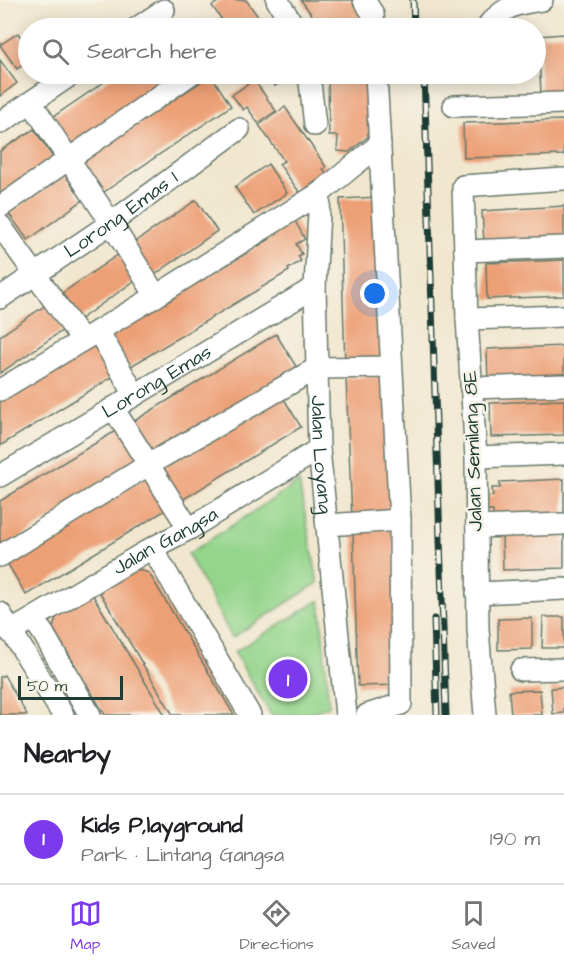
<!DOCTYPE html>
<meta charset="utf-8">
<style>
:root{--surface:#fff;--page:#f6f6f6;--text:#202124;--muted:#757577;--line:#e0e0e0;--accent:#7c3aed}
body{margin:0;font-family:"Architects Daughter",sans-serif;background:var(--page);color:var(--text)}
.scale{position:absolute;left:18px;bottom:15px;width:105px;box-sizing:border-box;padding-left:6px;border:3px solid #1f3d34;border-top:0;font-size:16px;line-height:21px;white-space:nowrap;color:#1f3d34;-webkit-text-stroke:4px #f7f3e8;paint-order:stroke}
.you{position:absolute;left:375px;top:294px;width:21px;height:21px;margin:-15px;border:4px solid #fff;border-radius:50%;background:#1a73e8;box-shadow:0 0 0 9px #1a73e833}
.badge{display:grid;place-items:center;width:39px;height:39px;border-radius:50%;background:var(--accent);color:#fff;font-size:20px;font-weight:700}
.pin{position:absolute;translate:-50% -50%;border:3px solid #fff;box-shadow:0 2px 6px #0006}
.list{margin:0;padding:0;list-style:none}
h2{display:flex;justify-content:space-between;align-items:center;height:78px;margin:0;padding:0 24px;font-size:26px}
h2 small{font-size:20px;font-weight:400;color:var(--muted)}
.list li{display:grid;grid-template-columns:39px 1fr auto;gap:18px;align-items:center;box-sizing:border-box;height:90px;padding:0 24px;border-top:2px solid var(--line)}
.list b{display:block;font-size:22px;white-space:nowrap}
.list p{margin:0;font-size:20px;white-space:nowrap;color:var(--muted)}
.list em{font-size:20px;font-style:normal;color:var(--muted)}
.icon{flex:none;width:33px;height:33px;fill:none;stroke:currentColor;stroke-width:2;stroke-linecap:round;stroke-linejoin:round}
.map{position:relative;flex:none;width:564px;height:715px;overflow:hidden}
.search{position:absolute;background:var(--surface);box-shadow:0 3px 15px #0003;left:18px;right:18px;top:18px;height:66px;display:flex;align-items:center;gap:15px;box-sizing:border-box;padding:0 21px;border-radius:33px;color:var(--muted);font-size:22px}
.sheet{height:168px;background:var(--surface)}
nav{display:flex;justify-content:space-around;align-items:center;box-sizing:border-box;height:84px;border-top:2px solid var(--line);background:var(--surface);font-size:16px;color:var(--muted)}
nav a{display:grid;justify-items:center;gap:3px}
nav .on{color:var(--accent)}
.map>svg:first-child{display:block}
.green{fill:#94d58c;stroke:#5a8960;stroke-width:1.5}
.building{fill:#ed9f74}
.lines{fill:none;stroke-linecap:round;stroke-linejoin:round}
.minor-casing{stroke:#68786a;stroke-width:24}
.minor{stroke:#fff;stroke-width:21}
.rail-casing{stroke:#1f3d34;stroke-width:7}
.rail{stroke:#f7f3e8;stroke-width:4.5;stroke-dasharray:14;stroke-linecap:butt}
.labels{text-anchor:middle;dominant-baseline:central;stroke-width:5;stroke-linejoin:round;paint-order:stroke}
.street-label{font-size:20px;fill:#1f3d34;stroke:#f7f3e8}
</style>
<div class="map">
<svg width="564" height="715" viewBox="0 0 564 715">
<rect width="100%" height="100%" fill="#f7f3e8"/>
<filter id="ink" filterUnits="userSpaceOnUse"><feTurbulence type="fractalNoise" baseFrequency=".0167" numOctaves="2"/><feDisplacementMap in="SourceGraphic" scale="12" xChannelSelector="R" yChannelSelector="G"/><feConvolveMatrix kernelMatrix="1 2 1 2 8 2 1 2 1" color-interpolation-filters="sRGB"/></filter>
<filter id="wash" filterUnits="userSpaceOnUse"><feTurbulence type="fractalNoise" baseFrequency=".008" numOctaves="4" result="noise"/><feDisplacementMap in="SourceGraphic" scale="24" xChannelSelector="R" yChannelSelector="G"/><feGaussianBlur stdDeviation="1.35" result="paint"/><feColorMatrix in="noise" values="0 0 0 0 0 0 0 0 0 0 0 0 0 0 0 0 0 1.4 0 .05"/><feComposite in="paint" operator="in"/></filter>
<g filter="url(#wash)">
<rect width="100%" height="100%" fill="#f1e7cf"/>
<g class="green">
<path d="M 299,482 L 318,583 L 232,638 L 188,554 Z"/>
<path d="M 320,600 L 329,706 L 304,715 L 271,715 L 234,652 Z"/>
</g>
<g id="blocks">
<g class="building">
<path d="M 221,0 L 246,0 L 259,18 L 245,28 L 228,28 L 212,6 Z"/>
<path d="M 301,0 L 354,0 L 368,17 L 368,28 L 321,28 Z"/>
<path d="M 18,33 L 28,48 L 28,66 L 26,63 L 17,69 L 0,45 Z"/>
<path d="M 564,34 L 564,93 L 541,94 L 538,36 Z"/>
<path d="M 0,60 L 17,83 L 0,96 Z"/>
<path d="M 116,74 L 183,74 L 65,154 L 44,123 Z"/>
<path d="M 263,74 L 283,74 L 287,78 L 275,86 L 269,77 L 267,79 Z"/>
<path d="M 328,74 L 368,74 L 370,135 L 349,152 L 337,151 L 338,136 L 329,136 Z"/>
<path d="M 211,75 L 231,106 L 95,198 L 74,167 Z"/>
<path d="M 254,80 L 276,111 L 258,123 L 247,107 L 243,110 L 232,95 Z"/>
<path d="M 285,107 L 326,167 L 323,169 L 327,173 L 300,193 L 279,164 L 284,161 L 259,125 Z"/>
<path d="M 564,120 L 564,155 L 464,158 L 463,123 Z"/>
<path d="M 34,129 L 54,159 L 0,195 L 0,151 Z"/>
<path d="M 268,164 L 287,193 L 254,215 L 235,187 Z"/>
<path d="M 65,175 L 83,200 L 28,240 L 9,214 Z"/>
<path d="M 378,197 L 384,364 L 345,366 L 340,199 Z"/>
<path d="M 196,200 L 217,231 L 150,278 L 128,247 Z"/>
<path d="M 564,206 L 564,238 L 484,243 L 482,211 Z"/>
<path d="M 295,221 L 305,239 L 296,244 L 302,254 L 298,256 L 301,261 L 288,269 L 289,271 L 128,368 L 109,336 L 270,239 L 269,237 Z"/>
<path d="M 119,254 L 137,279 L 79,320 L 61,294 Z"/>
<path d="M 564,260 L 564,296 L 487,299 L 486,263 Z"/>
<path d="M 46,305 L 63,330 L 0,373 L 0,336 Z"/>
<path d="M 276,334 L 297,368 L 152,457 L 131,423 Z"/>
<path d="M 96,340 L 117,374 L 0,446 L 0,398 Z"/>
<path d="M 564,346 L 564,382 L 488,385 L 487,349 Z"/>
<path d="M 388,376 L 394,516 L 352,519 L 346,378 Z"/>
<path d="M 281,394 L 301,427 L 179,502 L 159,468 Z"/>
<path d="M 564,400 L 564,435 L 491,437 L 490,403 Z"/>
<path d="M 122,427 L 143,463 L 0,550 L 0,501 Z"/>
<path d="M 149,475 L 169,508 L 26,595 L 6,561 Z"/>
<path d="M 564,479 L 564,515 L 493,518 L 493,511 L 484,511 L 484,497 L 493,496 L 492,488 L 500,488 L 500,482 Z"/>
<path d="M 393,529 L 399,685 L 358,686 L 353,531 Z"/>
<path d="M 564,534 L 564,568 L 503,570 L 502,536 Z"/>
<path d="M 136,569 L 149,573 L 234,715 L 173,715 L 99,591 Z"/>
<path d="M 91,592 L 165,715 L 105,715 L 53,628 L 58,611 Z"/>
<path d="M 543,617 L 564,617 L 564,648 L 542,648 Z"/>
<path d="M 532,618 L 532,649 L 498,650 L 498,619 Z"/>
<path d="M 4,675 L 23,708 L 27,715 L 0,715 L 0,677 Z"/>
<path d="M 564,687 L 564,713 L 553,714 L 551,688 Z"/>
<path d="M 540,690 L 542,715 L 511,715 L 509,691 Z"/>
</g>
</g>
</g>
<g filter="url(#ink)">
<use href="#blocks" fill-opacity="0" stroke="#68786a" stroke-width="1.5"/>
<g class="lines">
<g class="minor-casing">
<g id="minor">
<path d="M 277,0 L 295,28"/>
<path d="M 364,0 L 373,14 L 374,28"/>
<path d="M 490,23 C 508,4 518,4 542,0"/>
<path d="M 137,28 L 164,10"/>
<path d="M 309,74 L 315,125"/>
<path d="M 31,102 L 111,223 L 156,296"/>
<path d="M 454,106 L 564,103"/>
<path d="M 0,123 L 72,74"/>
<path id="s1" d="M 320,193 L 315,287 L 319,449 L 346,715"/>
<path d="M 0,207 L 191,74"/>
<path d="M 0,225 L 82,340"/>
<path d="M 465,251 L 564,247"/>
<path id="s2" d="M 0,298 L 111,223 L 239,129"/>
<path d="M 467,319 L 564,316"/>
<path d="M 98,331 L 135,395"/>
<path d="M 471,388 L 564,385"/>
<path d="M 0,390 L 156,296 L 320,193 L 380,144"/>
<path d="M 113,408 L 189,529"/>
<path d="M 476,457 L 564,454"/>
<path id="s3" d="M 0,476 L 315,287"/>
<path d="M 327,525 L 400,520"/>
<path d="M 477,527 L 564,524"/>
<path d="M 152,548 L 250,715"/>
<path d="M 0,556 L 148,465 L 317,368 L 391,367"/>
<path d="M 477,593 L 564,589"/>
<path d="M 0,613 L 63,715"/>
<path d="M 33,619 L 43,633 L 90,715"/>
<path id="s4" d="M 10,632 L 152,548 L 189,529 L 319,449"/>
<path d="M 521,670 L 564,669"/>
<path d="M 367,715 L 401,704 L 400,520 L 376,74"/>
<path d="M 485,715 L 478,629 L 476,457 L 467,319 L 463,186 L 564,179"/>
</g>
</g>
<use href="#minor" class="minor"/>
<g class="rail-casing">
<g id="rail">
<path d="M 413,0 L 414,28"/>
<path d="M 424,74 L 446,715"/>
<path d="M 434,619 L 437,715"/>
</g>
</g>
<use href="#rail" class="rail"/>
</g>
</g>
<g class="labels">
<g class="street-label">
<text stroke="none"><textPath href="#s2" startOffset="147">Lorong Emas 1</textPath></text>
<text stroke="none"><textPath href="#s3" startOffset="183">Lorong Emas</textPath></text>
<text transform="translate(473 451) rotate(-92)">Jalan Semilang 8E</text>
<text stroke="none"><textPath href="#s1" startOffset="262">Jalan Loyang</textPath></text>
<text stroke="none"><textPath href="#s4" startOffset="180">Jalan Gangsa</textPath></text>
</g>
</g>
</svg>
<div class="scale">50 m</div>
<div class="you"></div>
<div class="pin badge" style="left:288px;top:679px">1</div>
<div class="search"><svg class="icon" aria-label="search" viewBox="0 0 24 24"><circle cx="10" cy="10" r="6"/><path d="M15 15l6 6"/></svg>Search here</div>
</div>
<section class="sheet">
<h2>Nearby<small></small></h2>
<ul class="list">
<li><span class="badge">1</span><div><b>Kids P,layground</b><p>Park · Lintang Gangsa</p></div><em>190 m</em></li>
</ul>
</section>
<nav>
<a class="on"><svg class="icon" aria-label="map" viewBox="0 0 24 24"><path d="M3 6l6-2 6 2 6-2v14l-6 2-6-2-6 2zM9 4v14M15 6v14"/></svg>Map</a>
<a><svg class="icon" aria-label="directions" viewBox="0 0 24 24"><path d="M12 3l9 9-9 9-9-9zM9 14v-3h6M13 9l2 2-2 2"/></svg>Directions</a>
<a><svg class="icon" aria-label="saved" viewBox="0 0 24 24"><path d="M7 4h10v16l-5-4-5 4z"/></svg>Saved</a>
</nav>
